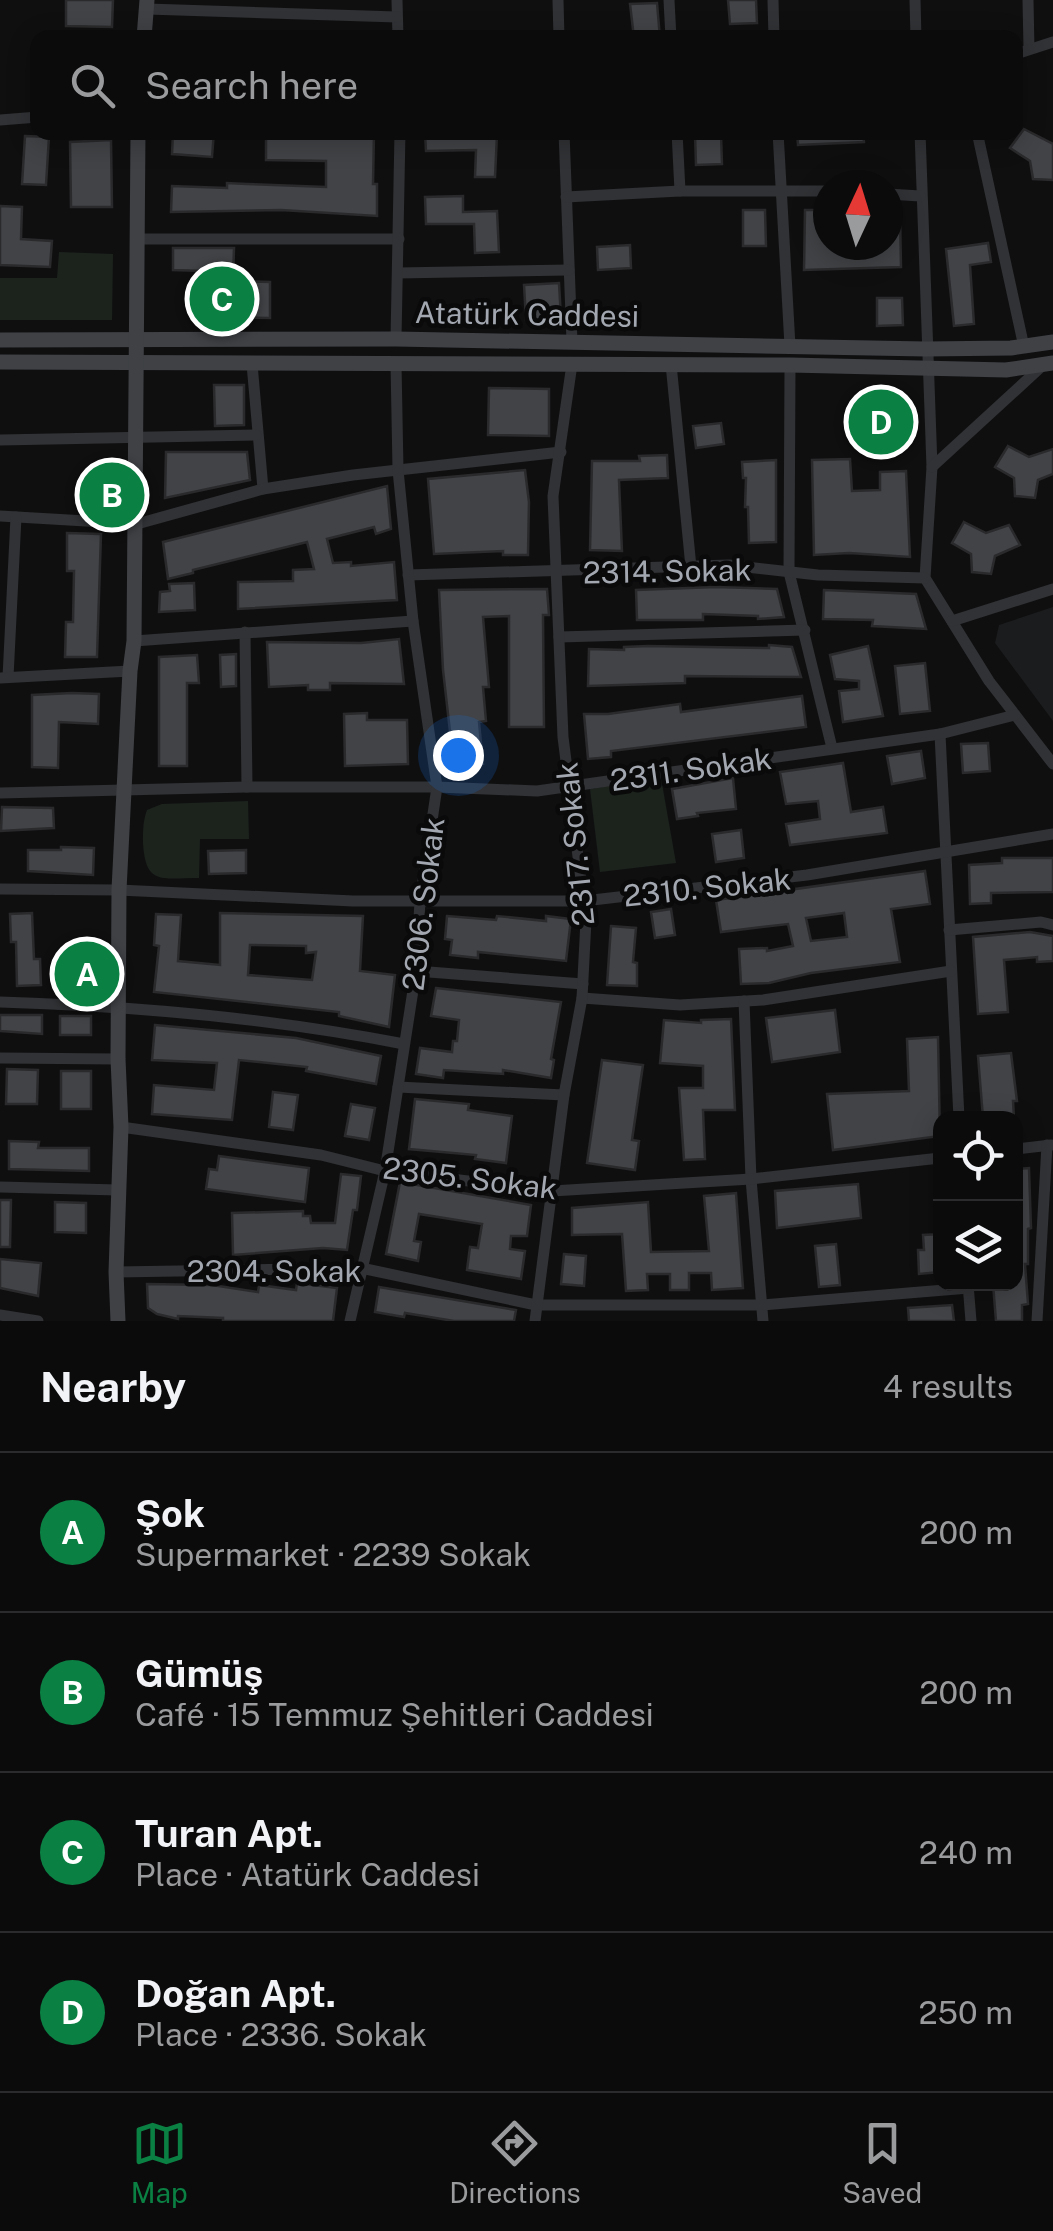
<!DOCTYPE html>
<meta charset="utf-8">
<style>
:root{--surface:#0b0b0c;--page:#141415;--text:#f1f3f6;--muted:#9a9b9d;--line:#2b2b2d;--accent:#0b8043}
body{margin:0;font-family:"Public Sans",sans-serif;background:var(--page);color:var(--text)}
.controls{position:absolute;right:30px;bottom:30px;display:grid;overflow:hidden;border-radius:20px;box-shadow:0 5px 25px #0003}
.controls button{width:90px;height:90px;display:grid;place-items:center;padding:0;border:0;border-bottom:2px solid var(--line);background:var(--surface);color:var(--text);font:50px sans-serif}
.compass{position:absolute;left:813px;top:170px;width:90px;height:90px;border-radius:50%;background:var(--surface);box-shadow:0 5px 25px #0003;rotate:4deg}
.you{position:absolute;left:458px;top:755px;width:35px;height:35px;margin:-25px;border:8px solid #fff;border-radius:50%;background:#1a73e8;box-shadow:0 0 0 15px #1a73e833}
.badge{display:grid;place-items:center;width:65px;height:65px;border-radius:50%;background:var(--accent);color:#fff;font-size:32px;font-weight:700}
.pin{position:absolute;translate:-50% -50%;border:5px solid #fff;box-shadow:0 2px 10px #0006}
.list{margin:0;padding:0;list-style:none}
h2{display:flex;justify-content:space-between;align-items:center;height:130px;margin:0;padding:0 40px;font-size:42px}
h2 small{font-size:32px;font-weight:400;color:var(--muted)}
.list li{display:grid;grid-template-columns:65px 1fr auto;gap:30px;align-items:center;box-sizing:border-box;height:160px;padding:0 40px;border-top:2px solid var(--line)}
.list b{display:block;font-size:38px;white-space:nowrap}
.list p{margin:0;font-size:32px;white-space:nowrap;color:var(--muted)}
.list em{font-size:32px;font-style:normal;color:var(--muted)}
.icon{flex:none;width:55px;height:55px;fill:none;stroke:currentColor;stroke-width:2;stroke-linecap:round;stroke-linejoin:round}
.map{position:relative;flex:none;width:1053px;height:1321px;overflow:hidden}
.search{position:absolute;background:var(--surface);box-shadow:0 5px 25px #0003;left:30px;right:30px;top:30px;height:110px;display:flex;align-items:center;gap:25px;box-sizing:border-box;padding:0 35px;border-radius:20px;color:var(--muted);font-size:38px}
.sheet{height:770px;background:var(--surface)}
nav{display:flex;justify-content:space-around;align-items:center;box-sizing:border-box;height:140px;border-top:2px solid var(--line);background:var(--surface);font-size:28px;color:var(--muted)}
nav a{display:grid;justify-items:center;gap:5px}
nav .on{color:var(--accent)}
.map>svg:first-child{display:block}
.built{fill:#1b1c1d}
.green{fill:#1c231d}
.building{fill:#414346;stroke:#2a2a2c;stroke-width:2.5;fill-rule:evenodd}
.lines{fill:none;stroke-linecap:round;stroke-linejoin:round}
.street{stroke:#313235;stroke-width:11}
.secondary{stroke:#3f4145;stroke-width:15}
.labels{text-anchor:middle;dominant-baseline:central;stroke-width:9;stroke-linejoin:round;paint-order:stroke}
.street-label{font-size:30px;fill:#a2a7b0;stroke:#0a0a0b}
</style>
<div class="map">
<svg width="1053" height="1321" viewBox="0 0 1053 1321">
<rect width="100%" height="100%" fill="#0f0f10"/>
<path class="built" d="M 1053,607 L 1053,721 L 995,643 L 999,625 Z"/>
<g class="green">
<path d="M 59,252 L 113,254 L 112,320 L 0,320 L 0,278 L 57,278 Z"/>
<path d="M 661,778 L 676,863 L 600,872 L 590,789 Z"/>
<path d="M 248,801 L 249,839 L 200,839 L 199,878 C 162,878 145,886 143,842 C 143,830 143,821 147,810 L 162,804 Z"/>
</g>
<g class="building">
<path d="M 66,0 L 113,0 L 112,27 L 66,26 Z"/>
<path d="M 728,0 L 756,0 L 757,23 L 730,24 Z"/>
<path d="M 657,3 L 660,38 L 634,38 L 630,4 Z"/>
<path d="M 1024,129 L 1053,144 L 1053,180 L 1033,179 L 1030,161 L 1010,148 Z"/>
<path d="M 173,132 L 214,132 L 212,157 L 172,154 Z"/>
<path d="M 456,132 L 497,135 L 495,177 L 475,177 L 476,150 L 426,151 L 425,133 Z"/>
<path d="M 797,132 L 863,132 L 864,142 L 798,145 Z"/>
<path d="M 327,133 L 374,134 L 373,184 L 377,184 L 377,216 L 281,210 L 171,212 L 172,186 L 227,188 L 227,183 L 247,184 L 326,187 L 326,161 L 266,160 L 266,136 L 327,137 Z"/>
<path d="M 721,134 L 722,164 L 696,165 L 695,135 Z"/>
<path d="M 25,136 L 49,137 L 46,185 L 22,184 Z"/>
<path d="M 111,140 L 112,207 L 71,207 L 70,142 Z"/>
<path d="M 463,196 L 463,212 L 497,211 L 499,252 L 475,253 L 474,224 L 426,224 L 425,197 Z"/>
<path d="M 0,206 L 22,207 L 21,239 L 52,241 L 50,267 L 0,265 Z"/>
<path d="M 743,210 L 765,210 L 766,246 L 743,246 Z"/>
<path d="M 805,210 L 828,210 L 828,246 L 888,245 L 888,214 L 900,214 L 901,267 L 804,270 Z"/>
<path d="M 988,243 L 991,262 L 970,265 L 974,324 L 954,326 L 946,249 Z"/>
<path d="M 630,245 L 631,268 L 598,270 L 597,247 Z"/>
<path d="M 173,248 L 234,248 L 233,281 L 270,282 L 270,318 L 205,317 L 206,271 L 173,270 Z"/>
<path d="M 559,283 L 561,318 L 526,320 L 524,285 Z"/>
<path d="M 877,298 L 902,298 L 903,325 L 877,326 Z"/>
<path d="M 214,385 L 244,385 L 244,425 L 215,426 Z"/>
<path d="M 489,388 L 549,389 L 549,436 L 488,435 Z"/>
<path d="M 897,397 L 898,446 L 865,447 L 863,398 Z"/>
<path d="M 721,423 L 724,444 L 696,448 L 693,426 Z"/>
<path d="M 1008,446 L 1029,457 L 1053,449 L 1053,474 L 1038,480 L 1035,498 L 1015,496 L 1014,478 L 995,467 Z"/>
<path d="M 166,452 L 247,452 L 250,480 L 165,498 Z"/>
<path d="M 667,455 L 668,478 L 619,480 L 622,551 L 590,550 L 592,461 L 640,461 L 639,456 Z"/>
<path d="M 850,459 L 852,491 L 880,490 L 880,472 L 906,471 L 910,557 L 849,553 L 814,555 L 812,460 Z"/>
<path d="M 776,460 L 776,542 L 749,543 L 748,507 L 745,507 L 746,478 L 743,478 L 742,462 Z"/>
<path d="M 525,470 L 529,502 L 528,555 L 503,555 L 503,551 L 434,554 L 428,479 Z"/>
<path d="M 387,486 L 391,529 L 376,534 L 374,527 L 327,539 L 333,563 L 351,562 L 351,566 L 394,562 L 397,600 L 238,609 L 238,582 L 293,581 L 293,570 L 314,569 L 307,542 L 193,570 L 193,573 L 168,579 L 163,542 Z"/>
<path d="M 964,522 L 986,533 L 1009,525 L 1020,545 L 995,556 L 991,574 L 972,572 L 971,554 L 952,543 Z"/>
<path d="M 67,533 L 101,534 L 97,657 L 65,657 L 66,622 L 73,622 L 74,571 L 67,571 Z"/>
<path d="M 194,583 L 195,610 L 159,612 L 160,592 L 170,591 L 169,584 Z"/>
<path d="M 716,587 L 777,589 L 784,617 L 758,619 L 758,616 L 703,614 L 703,620 L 637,620 L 636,590 Z"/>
<path d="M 547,589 L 549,615 L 543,615 L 544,727 L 509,727 L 509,616 L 483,617 L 489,687 L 483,687 L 486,721 L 479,722 L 483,764 L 454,767 L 443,670 L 439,590 Z"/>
<path d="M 824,590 L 916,594 L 926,629 L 872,626 L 873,620 L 823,619 Z"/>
<path d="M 399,639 L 404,684 L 330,683 L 330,690 L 308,690 L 308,685 L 269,687 L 267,642 L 361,643 Z"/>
<path d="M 769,645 L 792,647 L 801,677 L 685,676 L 685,683 L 588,686 L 589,649 L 624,650 L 624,647 L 648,646 L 769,648 Z"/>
<path d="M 868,646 L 883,716 L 843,722 L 839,691 L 859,689 L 859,681 L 835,679 L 830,655 Z"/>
<path d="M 236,654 L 236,686 L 221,687 L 220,655 Z"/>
<path d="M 197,655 L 199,683 L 187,683 L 187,766 L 159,766 L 159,657 Z"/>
<path d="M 925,663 L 930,711 L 900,714 L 895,666 Z"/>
<path d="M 72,693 L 99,694 L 98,724 L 59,722 L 58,768 L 32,767 L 32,695 Z"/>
<path d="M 802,696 L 806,727 L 611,751 L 611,757 L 588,759 L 584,714 L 608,714 L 680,704 L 681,712 Z"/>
<path d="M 367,713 L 367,720 L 407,720 L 408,764 L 345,766 L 344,714 Z"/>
<path d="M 988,743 L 990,771 L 963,773 L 961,744 Z"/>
<path d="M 921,751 L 925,778 L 892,784 L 887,756 Z"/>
<path d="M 843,763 L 851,812 L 883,807 L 887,833 L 790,845 L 786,824 L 820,819 L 818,801 L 786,804 L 780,772 Z"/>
<path d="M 733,778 L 736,809 L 697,813 L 698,816 L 677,819 L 672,789 Z"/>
<path d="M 2,807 L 53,808 L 54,828 L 1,831 Z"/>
<path d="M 741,830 L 744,858 L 716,862 L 712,834 Z"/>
<path d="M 61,847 L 94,848 L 93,875 L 28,871 L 28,850 L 61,850 Z"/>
<path d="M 246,850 L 246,873 L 209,874 L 208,851 Z"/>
<path d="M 1002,858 L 1053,858 L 1053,892 L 991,893 L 991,903 L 970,904 L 969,865 L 1002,863 Z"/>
<path d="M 925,871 L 930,904 L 891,909 L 900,962 L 811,973 L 769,983 L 741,984 L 739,949 L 767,948 L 767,951 L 793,946 L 788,924 L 721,932 L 716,900 ZM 844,913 L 847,937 L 811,941 L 806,918 Z"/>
<path d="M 671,909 L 675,935 L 655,938 L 651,912 Z"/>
<path d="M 32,913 L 34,959 L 40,959 L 41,985 L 17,986 L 16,942 L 11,942 L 10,914 Z"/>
<path d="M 220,913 L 363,916 L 360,971 L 395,975 L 389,1027 L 339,1016 L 339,1012 L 154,992 L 159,946 L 154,945 L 156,914 L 181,915 L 178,961 L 220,965 ZM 250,945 L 306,946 L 306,953 L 316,952 L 312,980 L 248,975 Z"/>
<path d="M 447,916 L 496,920 L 497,916 L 546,921 L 546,916 L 571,919 L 566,961 L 478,952 L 478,958 L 450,955 L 452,940 L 445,939 Z"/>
<path d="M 611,926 L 636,928 L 633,962 L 637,963 L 637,986 L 607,985 Z"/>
<path d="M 1030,932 L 1053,936 L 1053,961 L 1037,962 L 1037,957 L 1004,960 L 1008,1012 L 978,1014 L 973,937 Z"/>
<path d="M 63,957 L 91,958 L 90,989 L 62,988 Z"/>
<path d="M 436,988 L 561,1002 L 551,1059 L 554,1060 L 551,1078 L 503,1070 L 503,1074 L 444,1070 L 443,1078 L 416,1074 L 420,1048 L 452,1052 L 453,1041 L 457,1041 L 459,1020 L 431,1016 Z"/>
<path d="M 835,1010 L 840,1052 L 772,1062 L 766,1018 Z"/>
<path d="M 0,1015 L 42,1015 L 42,1034 L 0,1031 Z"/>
<rect x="60" y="1016" width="31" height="19"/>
<path d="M 731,1019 L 735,1110 L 703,1110 L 705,1159 L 684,1160 L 679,1088 L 703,1088 L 703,1066 L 660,1063 L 664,1020 L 701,1023 L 701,1020 Z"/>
<path d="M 155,1025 L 296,1038 L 381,1056 L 376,1084 L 306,1071 L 307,1067 L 239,1060 L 232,1120 L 152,1114 L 154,1085 L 214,1090 L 217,1063 L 152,1060 Z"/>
<path d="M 938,1037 L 940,1136 L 833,1150 L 827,1094 L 909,1091 L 907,1039 Z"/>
<path d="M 1011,1053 L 1017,1101 L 1013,1101 L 1014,1118 L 983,1118 L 978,1056 Z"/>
<path d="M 602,1060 L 643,1065 L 632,1140 L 639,1141 L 635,1170 L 587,1163 Z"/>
<path d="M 7,1069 L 38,1070 L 37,1104 L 6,1104 Z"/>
<rect x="61" y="1071" width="30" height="38"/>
<path d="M 273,1092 L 298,1095 L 293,1130 L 269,1127 Z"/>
<path d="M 415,1099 L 469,1104 L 468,1110 L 512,1116 L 506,1163 L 475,1159 L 476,1155 L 409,1149 Z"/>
<path d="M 351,1104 L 375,1108 L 369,1140 L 345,1136 Z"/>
<path d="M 9,1141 L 39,1142 L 38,1148 L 89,1148 L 89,1171 L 9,1169 Z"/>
<path d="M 219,1156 L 309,1168 L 305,1202 L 206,1189 L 209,1169 L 217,1170 Z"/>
<path d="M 1029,1168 L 1031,1228 L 1028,1229 L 1028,1264 L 1025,1264 L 1028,1304 L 1022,1305 L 1022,1321 L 996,1321 L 993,1284 L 1016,1284 L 1016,1169 Z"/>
<path d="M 341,1174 L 361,1176 L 357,1210 L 353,1210 L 347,1250 L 323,1248 L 233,1255 L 232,1213 L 303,1211 L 303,1216 L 310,1216 L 311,1223 L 335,1223 Z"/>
<path d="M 400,1182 L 531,1205 L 527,1236 L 511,1236 L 510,1249 L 525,1251 L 521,1279 L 467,1270 L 470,1247 L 478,1248 L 482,1224 L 419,1214 L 414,1241 L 421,1242 L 418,1261 L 386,1254 Z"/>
<path d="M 858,1184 L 861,1218 L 777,1228 L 775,1191 Z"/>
<path d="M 736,1193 L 743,1288 L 712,1290 L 711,1273 L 689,1273 L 689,1290 L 670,1290 L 670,1274 L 647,1274 L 648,1290 L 626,1291 L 622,1234 L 572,1235 L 572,1208 L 648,1202 L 651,1252 L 709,1251 L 704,1196 Z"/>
<path d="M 0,1200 L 11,1200 L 10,1247 L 0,1247 Z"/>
<path d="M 55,1202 L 86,1203 L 86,1233 L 55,1232 Z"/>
<path d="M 940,1234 L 940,1272 L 919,1274 L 918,1250 L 924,1250 L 923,1235 Z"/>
<path d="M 836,1244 L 840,1285 L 819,1287 L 815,1246 Z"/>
<path d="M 564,1254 L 586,1256 L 584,1286 L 561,1284 Z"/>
<path d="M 0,1259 L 41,1263 L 38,1296 L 0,1288 Z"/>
<path d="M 297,1283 L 337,1288 L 333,1321 L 223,1321 L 223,1318 L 178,1316 L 178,1319 L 157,1314 L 148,1308 L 147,1284 L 212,1285 L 258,1292 L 259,1285 L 296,1290 Z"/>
<path d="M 379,1287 L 516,1310 L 514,1321 L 454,1321 L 405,1313 L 404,1317 L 375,1312 Z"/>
<path d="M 952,1305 L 954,1321 L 909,1321 L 908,1308 Z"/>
</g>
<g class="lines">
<g class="street">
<path d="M 397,0 L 398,38"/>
<path d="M 558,0 L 559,38"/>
<path d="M 669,0 L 671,38"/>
<path d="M 773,0 L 774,38"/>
<path d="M 915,0 L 916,38"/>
<path d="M 1028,0 L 1029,49"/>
<path d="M 147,9 L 397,17"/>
<path d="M 1016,54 L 1053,42"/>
<path d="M 0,120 L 38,117"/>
<path d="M 564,132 L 572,342"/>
<path d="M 677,132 L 680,191"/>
<path d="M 778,132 L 790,346"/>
<path d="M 920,132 L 932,467 L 925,578 L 989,681 L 1053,764"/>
<path d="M 977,132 L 1024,347"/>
<path d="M 888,194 L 920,196"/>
<path d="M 566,197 L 680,191 L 828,191"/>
<path d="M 137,239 L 399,239"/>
<path d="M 398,273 L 569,270"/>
<path d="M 396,339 L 400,132"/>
<path d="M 252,364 L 263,489"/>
<path d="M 671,364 L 691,567"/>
<path d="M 790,365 L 789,572 L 832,748"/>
<path d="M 0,440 L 256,435"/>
<path d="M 932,467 L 1041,367"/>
<path d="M 0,516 L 137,524 L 263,489 L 353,475 L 561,452"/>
<path d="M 408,575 L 729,565 L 818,575 L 925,578"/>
<path d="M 952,621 L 1053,589"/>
<path d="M 245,632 L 247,787"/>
<path d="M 559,637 L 805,630"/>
<path d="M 134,641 L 413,621"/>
<path d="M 8,677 L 16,517"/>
<path d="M 0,678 L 130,671"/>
<path d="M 940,734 L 959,1118"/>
<path d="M 0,793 L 247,787 L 437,787 L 537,791 L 940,734 L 1015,715"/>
<path d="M 0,889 L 119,890 L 353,901 L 584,901 L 807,875 L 1053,834"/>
<path d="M 949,930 L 1041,922 L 1053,925"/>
<path d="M 416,971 L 583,984"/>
<path d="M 582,998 L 680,1005 L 763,1000 L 951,971"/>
<path d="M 744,1001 L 751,1179 L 763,1321"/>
<path d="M 0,1002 C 136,1006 270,1018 404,1044"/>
<path d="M 0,1058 L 118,1059"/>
<path d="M 398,1087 L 564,1095"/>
<path d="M 121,1127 L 321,1155 L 385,1171 L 552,1191 L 751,1179 L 940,1158"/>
<path d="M 1016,1149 L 1051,1145"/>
<path d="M 0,1187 L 118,1190"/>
<path d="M 116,1272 L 361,1268 L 536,1305 L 762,1305 L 969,1288"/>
<path d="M 968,1284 L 971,1321"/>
<path d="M 0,1315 L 38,1321"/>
<path d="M 350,1321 L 385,1171 L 416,971 L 420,901 L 437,787 L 413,621 L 398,470 L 396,363"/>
<path d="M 535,1321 L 564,1095 L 582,998 L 586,920 L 563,737 L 553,496 L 572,364"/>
<path d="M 1037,1321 L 1047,1145"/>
</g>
<g class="secondary">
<path d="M 144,38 L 147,0"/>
<path d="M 0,340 L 396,339 L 926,349 L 1011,348 L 1053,342"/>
<path d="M 0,362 L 790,365 L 1006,370 L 1053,363"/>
<path d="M 118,1321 L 116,1272 L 121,1127 L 118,1059 L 119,890 L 130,671 L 134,641 L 138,132"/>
</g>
</g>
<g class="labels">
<g class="street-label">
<text transform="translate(527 314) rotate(1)">Atatürk Caddesi</text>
<text transform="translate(667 571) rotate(-1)">2314. Sokak</text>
<text transform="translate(691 769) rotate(-8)">2311. Sokak</text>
<text transform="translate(575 844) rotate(-96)">2317. Sokak</text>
<text transform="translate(707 887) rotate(-6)">2310. Sokak</text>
<text transform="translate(423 904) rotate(-83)">2306. Sokak</text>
<text transform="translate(470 1178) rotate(7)">2305. Sokak</text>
<text x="274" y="1271">2304. Sokak</text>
</g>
</g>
</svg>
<div class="controls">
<button><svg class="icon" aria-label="locate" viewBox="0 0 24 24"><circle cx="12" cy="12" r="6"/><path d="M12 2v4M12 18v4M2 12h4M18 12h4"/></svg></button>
<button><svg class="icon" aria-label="layers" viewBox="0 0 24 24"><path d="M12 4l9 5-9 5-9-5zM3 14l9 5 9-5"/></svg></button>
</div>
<svg class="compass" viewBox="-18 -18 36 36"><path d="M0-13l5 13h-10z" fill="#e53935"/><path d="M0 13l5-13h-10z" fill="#9a9b9d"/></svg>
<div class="you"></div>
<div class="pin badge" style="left:87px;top:974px">A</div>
<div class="pin badge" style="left:112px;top:495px">B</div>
<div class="pin badge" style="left:222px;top:299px">C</div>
<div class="pin badge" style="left:881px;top:422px">D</div>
<div class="search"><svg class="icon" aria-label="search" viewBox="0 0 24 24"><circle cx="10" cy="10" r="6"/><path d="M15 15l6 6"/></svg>Search here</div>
</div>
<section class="sheet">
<h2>Nearby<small>4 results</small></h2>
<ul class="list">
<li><span class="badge">A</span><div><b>Şok</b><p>Supermarket · 2239 Sokak</p></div><em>200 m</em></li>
<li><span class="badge">B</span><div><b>Gümüş</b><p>Café · 15 Temmuz Şehitleri Caddesi</p></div><em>200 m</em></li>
<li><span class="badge">C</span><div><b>Turan Apt.</b><p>Place · Atatürk Caddesi</p></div><em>240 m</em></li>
<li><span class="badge">D</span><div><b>Doğan Apt.</b><p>Place · 2336. Sokak</p></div><em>250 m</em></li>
</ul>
</section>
<nav>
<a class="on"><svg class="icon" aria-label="map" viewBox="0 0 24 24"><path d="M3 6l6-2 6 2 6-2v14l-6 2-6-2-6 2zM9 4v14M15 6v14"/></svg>Map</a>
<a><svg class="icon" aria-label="directions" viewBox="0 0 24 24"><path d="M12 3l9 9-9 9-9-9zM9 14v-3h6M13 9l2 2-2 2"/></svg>Directions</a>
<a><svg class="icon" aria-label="saved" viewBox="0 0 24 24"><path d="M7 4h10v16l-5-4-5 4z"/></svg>Saved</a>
</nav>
